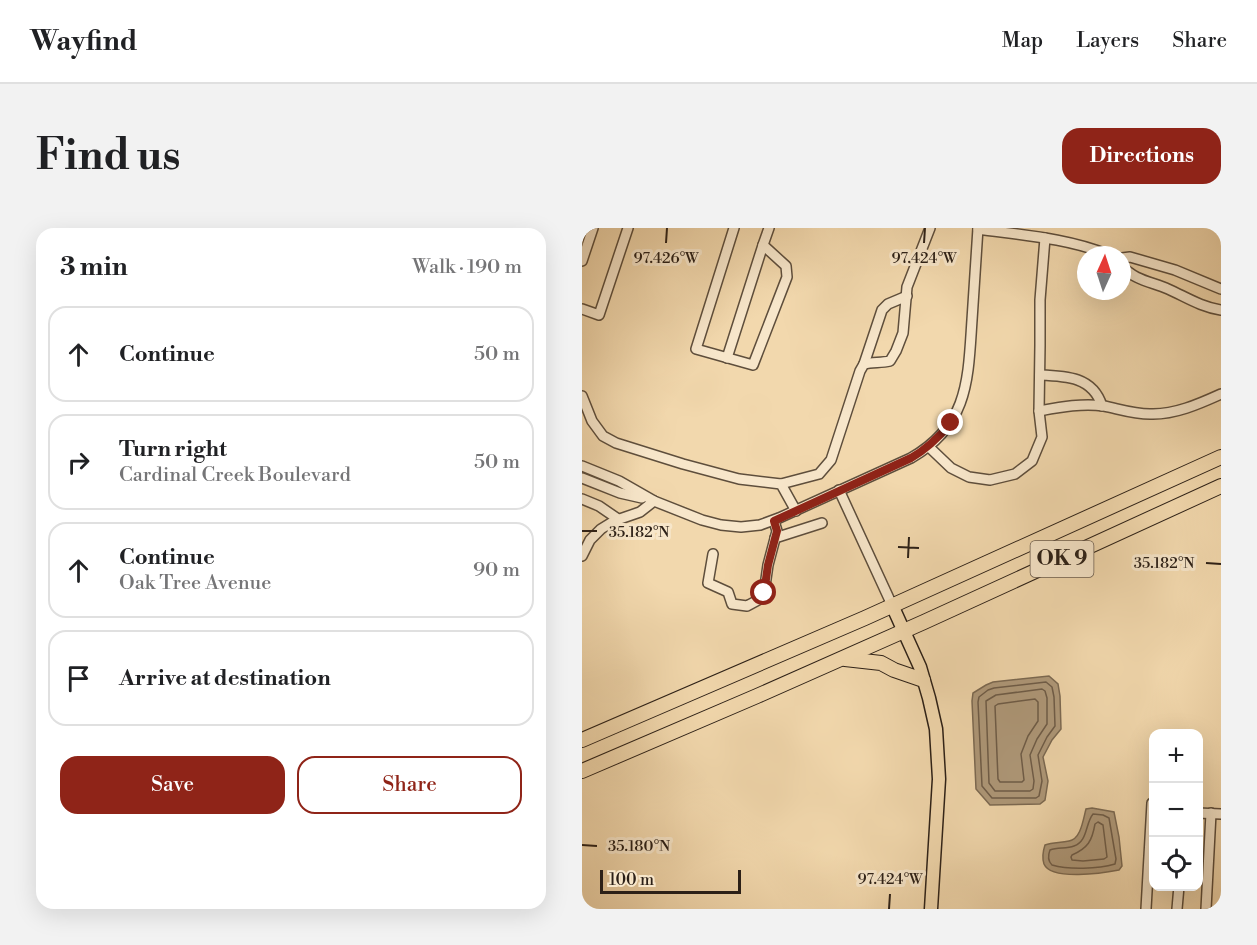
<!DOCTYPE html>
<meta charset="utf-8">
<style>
:root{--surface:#fff;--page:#f2f2f2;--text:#202124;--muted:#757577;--line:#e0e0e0;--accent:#8f2418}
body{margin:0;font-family:"Libre Bodoni",serif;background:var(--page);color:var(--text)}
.controls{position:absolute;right:18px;bottom:18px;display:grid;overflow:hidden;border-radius:12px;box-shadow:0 6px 24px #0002}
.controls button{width:54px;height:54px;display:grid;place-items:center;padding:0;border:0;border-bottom:2px solid var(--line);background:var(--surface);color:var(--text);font:30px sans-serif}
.compass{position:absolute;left:495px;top:18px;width:54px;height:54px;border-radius:50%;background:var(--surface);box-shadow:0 6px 24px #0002;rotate:3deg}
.scale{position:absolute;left:18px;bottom:15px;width:141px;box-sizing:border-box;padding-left:6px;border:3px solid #2c2017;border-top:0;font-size:16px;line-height:21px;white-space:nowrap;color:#2c2017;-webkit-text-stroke:4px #f7e6ca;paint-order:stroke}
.stop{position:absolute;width:18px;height:18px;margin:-14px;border:4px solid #8f2418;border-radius:50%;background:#fff}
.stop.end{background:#8f2418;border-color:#fff;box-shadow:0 2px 6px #0008}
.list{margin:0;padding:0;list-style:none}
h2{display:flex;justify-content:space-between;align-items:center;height:78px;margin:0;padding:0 24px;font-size:26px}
h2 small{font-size:20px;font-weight:400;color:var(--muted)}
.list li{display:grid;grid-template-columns:39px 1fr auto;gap:18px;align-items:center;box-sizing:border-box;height:96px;margin:0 12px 12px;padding:0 12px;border:2px solid var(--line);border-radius:18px}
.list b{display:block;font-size:22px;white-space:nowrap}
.list p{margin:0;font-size:20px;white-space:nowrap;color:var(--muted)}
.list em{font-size:20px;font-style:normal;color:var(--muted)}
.actions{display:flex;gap:12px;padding:18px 24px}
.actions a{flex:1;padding:14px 0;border:2px solid var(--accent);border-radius:18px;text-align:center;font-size:21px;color:var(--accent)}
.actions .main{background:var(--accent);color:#fff}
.icon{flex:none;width:33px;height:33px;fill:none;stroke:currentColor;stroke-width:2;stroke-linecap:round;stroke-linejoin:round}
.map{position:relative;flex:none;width:639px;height:681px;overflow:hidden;border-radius:18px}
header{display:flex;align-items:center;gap:36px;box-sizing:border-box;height:84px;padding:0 30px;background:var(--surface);border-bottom:2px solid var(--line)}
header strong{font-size:28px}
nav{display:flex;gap:33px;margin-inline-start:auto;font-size:21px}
.intro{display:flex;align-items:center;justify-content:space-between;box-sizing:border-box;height:144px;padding:0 36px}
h1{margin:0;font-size:42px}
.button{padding:15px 27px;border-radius:18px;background:var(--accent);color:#fff;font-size:21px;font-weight:700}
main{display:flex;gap:36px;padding:0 36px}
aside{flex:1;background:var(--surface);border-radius:18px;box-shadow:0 6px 24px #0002}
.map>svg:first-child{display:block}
.water{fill:#af997a;stroke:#7b6952;stroke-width:1.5}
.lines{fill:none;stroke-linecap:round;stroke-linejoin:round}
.shore{stroke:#6e5c48;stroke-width:1.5}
.minor-casing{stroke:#5e4e3c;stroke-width:12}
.major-casing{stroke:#2c2017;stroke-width:15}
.highway-casing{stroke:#2c2017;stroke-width:16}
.minor{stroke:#f7e6ca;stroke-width:9}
.major{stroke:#f2d8ad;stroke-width:12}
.highway{stroke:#f2d8ad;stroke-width:14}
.route{stroke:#8f2418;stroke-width:8}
.ticks{fill:none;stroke:#2c2017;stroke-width:2}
.labels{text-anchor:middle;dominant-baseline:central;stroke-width:6;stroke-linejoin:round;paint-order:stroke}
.shield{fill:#f7e6ca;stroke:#695b4d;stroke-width:1.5}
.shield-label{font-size:21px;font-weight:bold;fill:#2c2017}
.ticks-label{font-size:15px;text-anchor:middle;fill:#2c2017;stroke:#f7e6ca;stroke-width:6;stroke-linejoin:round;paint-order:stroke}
</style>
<header>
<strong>Wayfind</strong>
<nav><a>Map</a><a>Layers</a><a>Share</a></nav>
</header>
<div class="intro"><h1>Find us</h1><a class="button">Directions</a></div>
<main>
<aside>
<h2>3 min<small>Walk · 190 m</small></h2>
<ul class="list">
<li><svg class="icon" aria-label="ahead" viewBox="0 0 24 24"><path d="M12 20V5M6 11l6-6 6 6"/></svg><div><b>Continue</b></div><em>50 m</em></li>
<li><svg class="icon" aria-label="right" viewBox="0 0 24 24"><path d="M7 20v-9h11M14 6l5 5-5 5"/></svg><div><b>Turn right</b><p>Cardinal Creek Boulevard</p></div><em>50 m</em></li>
<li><svg class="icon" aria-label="ahead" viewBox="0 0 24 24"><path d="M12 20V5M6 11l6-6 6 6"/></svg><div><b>Continue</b><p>Oak Tree Avenue</p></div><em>90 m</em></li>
<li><svg class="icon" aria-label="arrive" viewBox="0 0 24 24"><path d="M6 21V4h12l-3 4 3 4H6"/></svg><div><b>Arrive at destination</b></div></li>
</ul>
<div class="actions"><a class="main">Save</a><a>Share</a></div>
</aside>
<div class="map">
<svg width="639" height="681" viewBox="0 0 639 681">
<rect width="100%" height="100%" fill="#f2d8ad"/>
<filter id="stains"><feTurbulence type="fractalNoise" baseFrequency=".00333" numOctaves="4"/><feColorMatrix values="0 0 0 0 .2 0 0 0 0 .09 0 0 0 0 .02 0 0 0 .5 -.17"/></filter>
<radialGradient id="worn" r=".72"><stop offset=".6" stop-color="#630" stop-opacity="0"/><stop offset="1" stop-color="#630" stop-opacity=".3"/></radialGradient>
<g class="water">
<path d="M 467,448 L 476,456 L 478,468 L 479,501 L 470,512 L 461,529 L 466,553 L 463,572 L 458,576 L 408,577 L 394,561 L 390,473 L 391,465 L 404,457 L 411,454 Z"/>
<path d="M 510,580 L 532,584 L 537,609 L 540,638 L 537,642 C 522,645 469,653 462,636 C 460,630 461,623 463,617 C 471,614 478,615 487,613 C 499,611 501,592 504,581 Z"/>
</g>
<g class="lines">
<g class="shore">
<path d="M 464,454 L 470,459 L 472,469 L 473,498 L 465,509 L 456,527 L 460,553 L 457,568 L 454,570 L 410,570 L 400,558 L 396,474 L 397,469 L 406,462 L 412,460 Z"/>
<path d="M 460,461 L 463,463 L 465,470 L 465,496 L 455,511 L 448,527 L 452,553 L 451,561 L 448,563 L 413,563 L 407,555 L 404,473 L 414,467 Z"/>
<path d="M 453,471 L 456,474 L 456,493 L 446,508 L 439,526 L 442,552 L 440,554 L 418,554 L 416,551 L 413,478 L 416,476 Z"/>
<path d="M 511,586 L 521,587 L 527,590 L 534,631 L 533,636 C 516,641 487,642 470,637 C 466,633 466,627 468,622 C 476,619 484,621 492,618 C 506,613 503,596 511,586 Z"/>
<path d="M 516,594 L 521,597 L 525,629 L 522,631 L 501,633 L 490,632 L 489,629 L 490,627 C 506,620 510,613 513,596 Z"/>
</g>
<g class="minor-casing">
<g id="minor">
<path d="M 152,0 L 114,121 L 171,137 L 205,49 L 204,38 L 181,17 L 187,0"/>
<path d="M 396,1 C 439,7 486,10 527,27"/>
<path d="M 540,30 L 548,29 L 593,42 L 639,61"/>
<path d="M 0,33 L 11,0"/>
<path d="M 540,38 C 552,52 570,54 586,61 C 604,69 619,79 639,82"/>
<path d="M 0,81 L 17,87 L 46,0"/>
<path d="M 145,130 L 181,17"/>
<path d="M 282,136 L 300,82 L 306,76 L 325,68"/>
<path d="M 458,147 C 485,148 511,149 520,178"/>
<path d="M 0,168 L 10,193 L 21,208 L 34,215 L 101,236 L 157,251 L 199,256 L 214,283"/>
<path d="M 457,183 C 479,179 500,175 522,178 C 537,181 552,186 568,186 C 592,187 617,176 639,166"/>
<path d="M 347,219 L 369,240 L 387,249 L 408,252 L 433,246 L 450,233 L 460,209 L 457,183 L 458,117 L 458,72 L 463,10"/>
<path d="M 0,238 L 37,253 L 72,273 L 120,292 L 139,297 L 159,299 L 178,297 L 197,290 L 329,230 C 387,197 386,151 390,92 C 392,61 394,31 396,0"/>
<path d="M 0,250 L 38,265 L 60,270"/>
<path d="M 199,256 L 237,246 L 249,232 L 278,143 L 282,136 C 291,134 299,135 308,133 L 314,123 L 321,105 L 325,59 L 348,0"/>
<path d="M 257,262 L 310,377"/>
<path d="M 0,271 L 17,278 L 36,291"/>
<path d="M 193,310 L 240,295"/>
<path d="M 131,326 L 126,355 L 146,364 L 150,376 L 165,378 L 178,371 L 182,365 L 186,337 L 195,303 L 192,293"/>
<path d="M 0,328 L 8,312 L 19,301 L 32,293 L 58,284 L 72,273"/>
<path d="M 616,585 L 639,586"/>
<path d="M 564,681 L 570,575"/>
<path d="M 595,681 L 597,658"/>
<path d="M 624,681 L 629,585"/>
</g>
</g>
<g class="major-casing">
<path id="major" d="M 310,377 L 338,439 L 347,470 L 354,501 L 357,551 L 349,681"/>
</g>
<g class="highway-casing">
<g id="highway">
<path d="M 263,431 L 299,435 L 312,442 L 341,452"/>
<path d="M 0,512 L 283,390 L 639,229"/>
<path d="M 0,543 L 175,468 L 342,394 L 639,258"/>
</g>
</g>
<use href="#minor" class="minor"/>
<use href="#major" class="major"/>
<use href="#highway" class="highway"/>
</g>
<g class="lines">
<path class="route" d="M 182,365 L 186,337 L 195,303 L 192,293 L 329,230 C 345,221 357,209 369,195"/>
</g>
<path class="ticks" d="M 84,15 L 85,0M 342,15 L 343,0M 0,303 L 15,303M 316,319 L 337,320M 326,330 L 327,309M 624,335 L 639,336M 0,617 L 15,618M 307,681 L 308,666"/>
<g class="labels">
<rect class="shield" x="448.5" y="313" width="63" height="36" rx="4.5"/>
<g class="shield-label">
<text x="480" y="331">OK 9</text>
</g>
</g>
<g class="ticks-label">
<text x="84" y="35">97.426°W</text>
<text x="342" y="35">97.424°W</text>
<text x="57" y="309">35.182°N</text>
<text x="582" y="340">35.182°N</text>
<text x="57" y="623">35.180°N</text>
<text x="308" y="656">97.424°W</text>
</g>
<rect width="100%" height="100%" filter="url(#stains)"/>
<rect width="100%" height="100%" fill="url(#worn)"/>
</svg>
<div class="controls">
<button>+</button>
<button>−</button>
<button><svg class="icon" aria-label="locate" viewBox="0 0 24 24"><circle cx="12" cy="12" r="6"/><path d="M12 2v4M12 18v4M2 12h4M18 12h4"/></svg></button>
</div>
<svg class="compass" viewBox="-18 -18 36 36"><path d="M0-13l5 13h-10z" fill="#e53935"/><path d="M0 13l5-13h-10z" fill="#757577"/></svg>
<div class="scale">100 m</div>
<div class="stop" style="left:182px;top:365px"></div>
<div class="stop end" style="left:369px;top:195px"></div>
</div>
</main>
